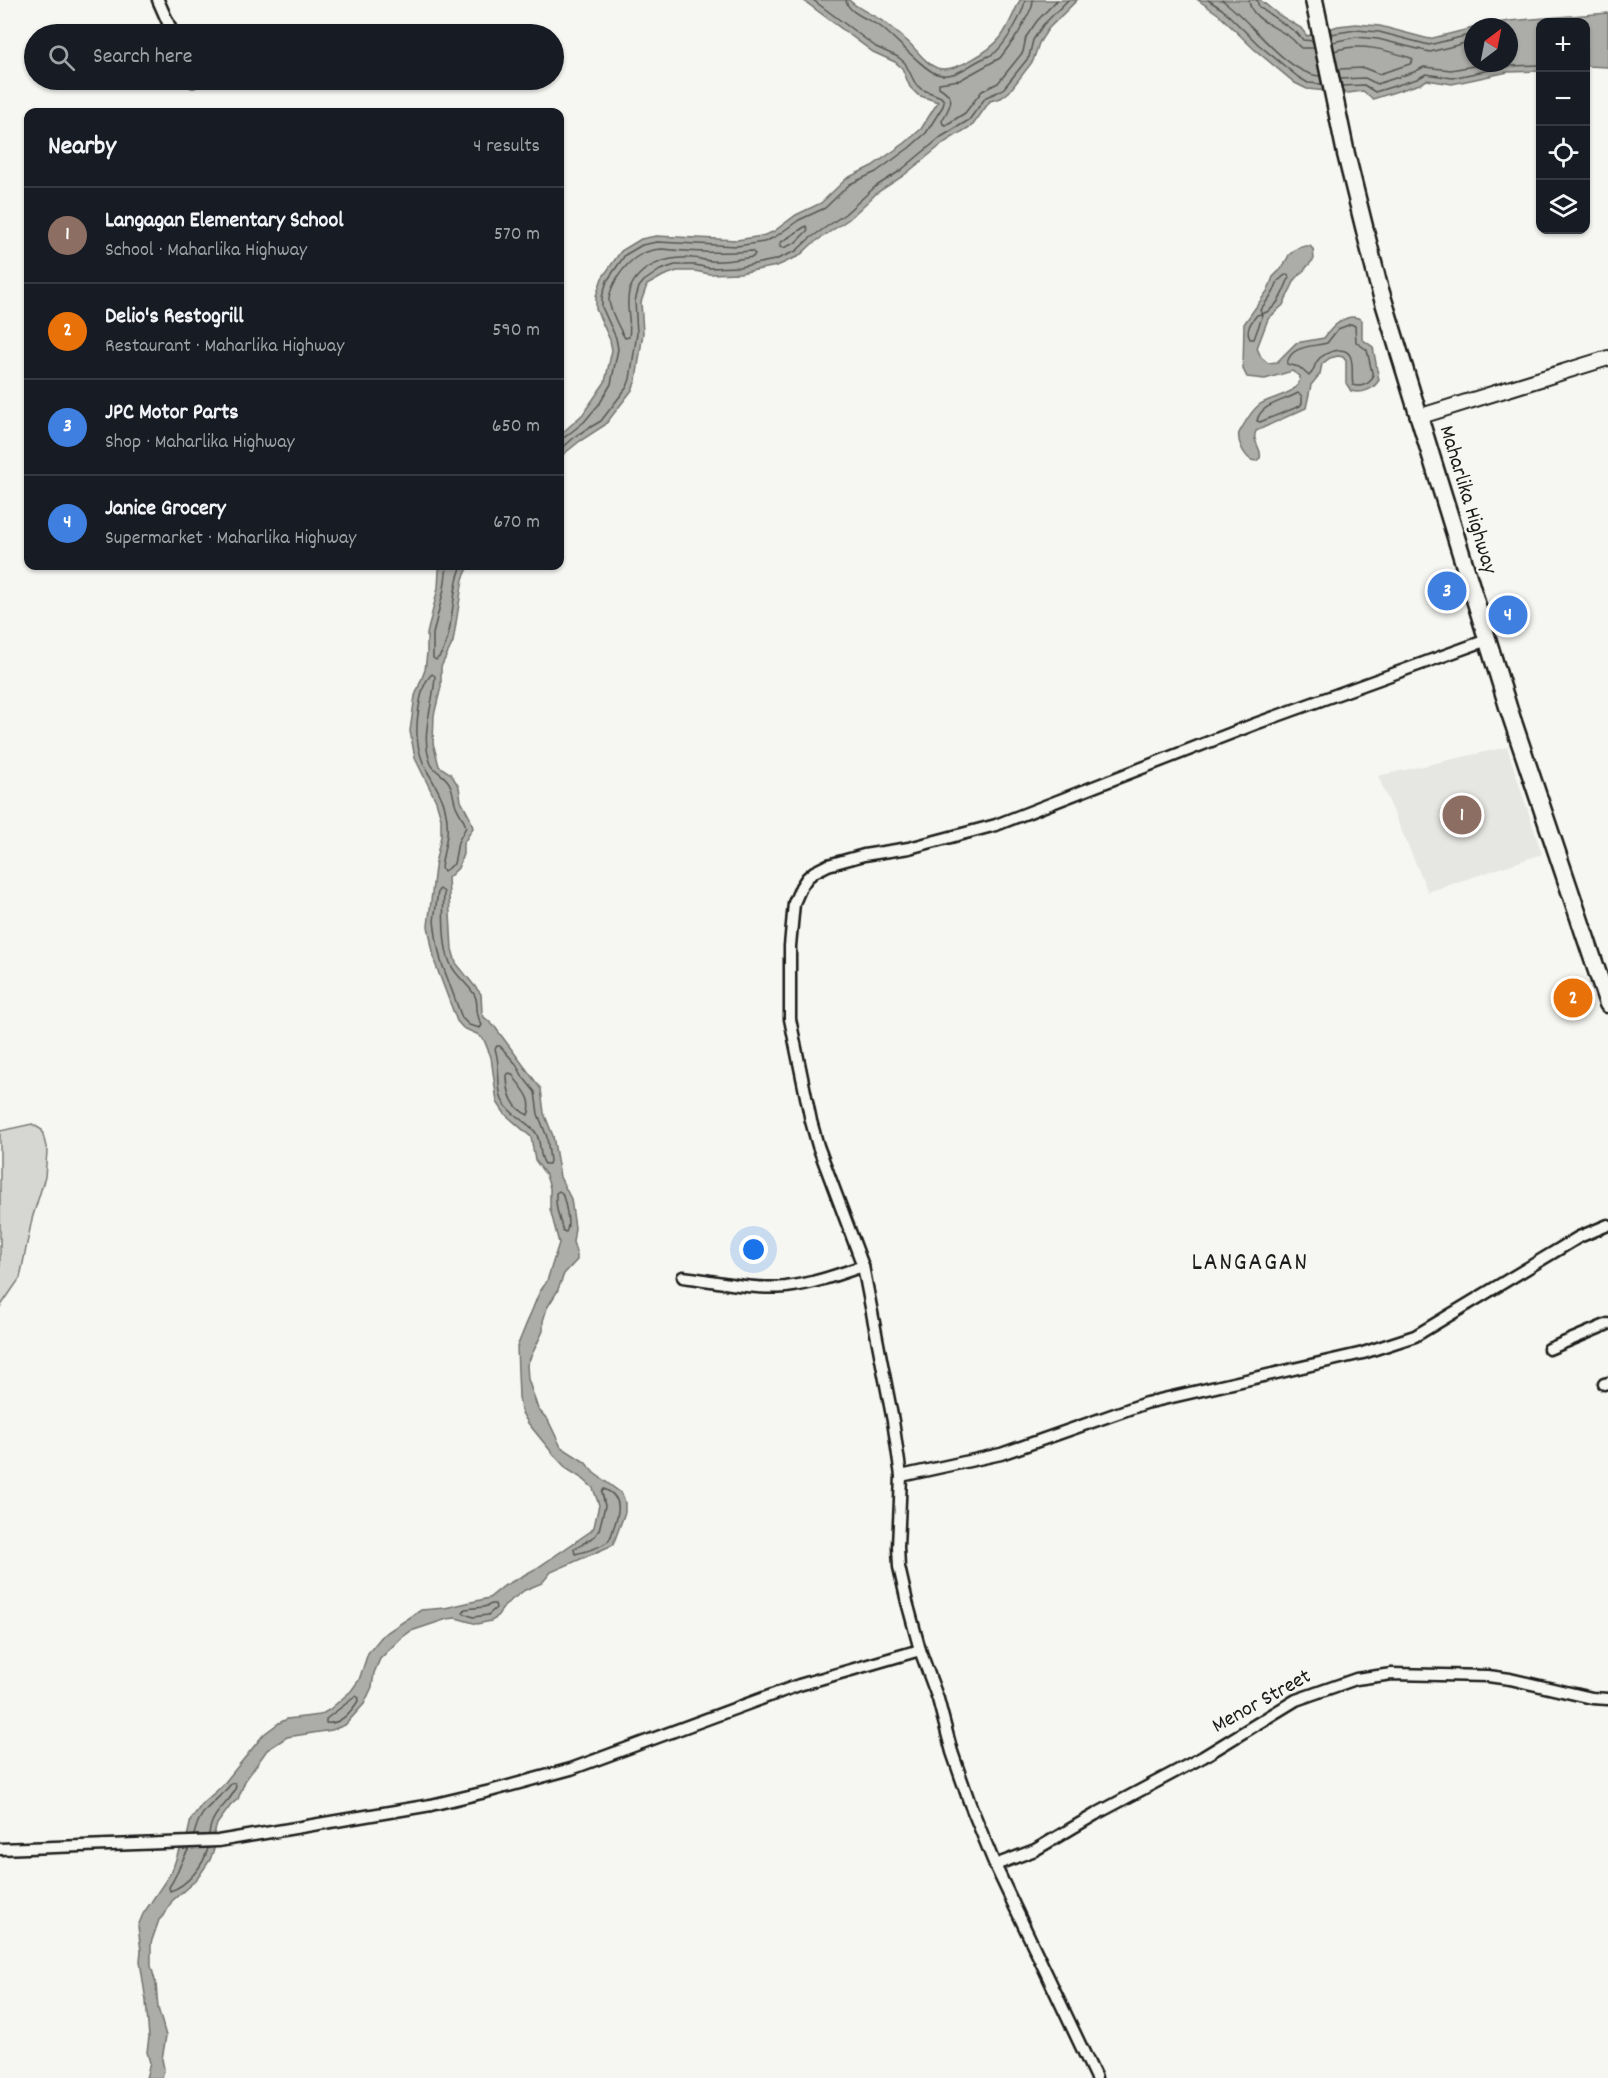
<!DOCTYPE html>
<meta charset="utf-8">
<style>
:root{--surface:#171b24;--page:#20242c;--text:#f1f3f6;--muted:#9ea1a6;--line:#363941;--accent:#d1495b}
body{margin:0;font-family:Dekko,sans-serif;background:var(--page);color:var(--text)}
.controls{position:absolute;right:18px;top:18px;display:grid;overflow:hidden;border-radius:12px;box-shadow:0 2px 4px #0004}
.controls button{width:54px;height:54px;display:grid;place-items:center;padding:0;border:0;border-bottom:2px solid var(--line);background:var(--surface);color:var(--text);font:30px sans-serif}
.compass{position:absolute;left:1464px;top:18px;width:54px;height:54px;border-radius:50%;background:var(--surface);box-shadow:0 2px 4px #0004;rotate:32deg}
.you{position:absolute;left:754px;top:1250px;width:21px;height:21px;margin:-15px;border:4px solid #fff;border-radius:50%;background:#1a73e8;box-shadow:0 0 0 9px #1a73e833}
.badge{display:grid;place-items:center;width:39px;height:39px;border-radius:50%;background:var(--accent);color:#fff;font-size:20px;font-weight:700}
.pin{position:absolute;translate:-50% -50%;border:3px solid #fff;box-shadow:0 2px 6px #0006}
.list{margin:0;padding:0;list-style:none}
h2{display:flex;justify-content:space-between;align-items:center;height:78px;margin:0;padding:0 24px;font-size:26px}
h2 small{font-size:20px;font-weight:400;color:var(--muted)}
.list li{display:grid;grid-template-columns:39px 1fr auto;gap:18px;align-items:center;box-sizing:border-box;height:96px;padding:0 24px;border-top:2px solid var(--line)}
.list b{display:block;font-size:22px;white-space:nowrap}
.list p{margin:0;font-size:20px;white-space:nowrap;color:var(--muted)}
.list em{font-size:20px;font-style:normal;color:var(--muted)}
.icon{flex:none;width:33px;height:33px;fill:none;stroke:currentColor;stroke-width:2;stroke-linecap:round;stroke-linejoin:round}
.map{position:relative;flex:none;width:1608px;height:2078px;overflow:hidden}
.search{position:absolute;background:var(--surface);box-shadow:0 2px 4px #0004;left:24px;top:24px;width:540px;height:66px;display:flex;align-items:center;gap:15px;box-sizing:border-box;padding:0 21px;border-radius:33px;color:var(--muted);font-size:22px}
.panel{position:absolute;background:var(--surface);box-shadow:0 2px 4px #0004;left:24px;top:108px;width:540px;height:462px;border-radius:12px}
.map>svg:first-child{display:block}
.built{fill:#e6e6e2}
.green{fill:#d6d6d2;stroke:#797977;stroke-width:1.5}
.water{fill:#acaca9;stroke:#727271;stroke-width:1.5}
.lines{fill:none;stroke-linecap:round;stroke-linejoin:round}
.shore{stroke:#565654;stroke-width:1.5}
.minor-casing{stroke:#1c1c1c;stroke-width:15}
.major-casing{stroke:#1c1c1c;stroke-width:18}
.highway-casing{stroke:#1c1c1c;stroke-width:21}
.minor{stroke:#f6f6f2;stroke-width:10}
.major{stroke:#f6f6f2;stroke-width:14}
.highway{stroke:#f6f6f2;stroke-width:16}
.labels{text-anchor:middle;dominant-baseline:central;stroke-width:4.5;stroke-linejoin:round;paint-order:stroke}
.street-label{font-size:22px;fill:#1c1c1c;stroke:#f6f6f2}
.quarter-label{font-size:26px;letter-spacing:1.5px;fill:#1c1c1c;stroke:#f6f6f2}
</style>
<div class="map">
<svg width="1608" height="2078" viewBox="0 0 1608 2078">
<rect width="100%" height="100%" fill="#f6f6f2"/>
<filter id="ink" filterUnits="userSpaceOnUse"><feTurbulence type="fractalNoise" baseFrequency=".0167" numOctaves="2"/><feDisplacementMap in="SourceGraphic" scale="12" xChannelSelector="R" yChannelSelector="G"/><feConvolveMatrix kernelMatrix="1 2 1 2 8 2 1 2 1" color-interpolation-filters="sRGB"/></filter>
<g filter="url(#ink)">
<path class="built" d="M 1507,747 L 1542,854 L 1428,892 L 1378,776 Z"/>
<path class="green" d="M 32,1124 L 42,1130 L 47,1151 L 45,1177 L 32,1219 L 20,1278 L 0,1307 L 0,1131 Z"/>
<g class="water">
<path d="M 803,0 L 849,0 C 860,11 876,15 888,25 C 894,30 900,35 906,40 C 916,48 924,63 937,68 C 954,74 991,50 1001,37 C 1009,26 1014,12 1020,0 L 1077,0 L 1048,29 L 1039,43 L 1033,61 L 1009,92 L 1001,98 L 990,101 L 973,125 L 945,142 L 903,176 L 878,192 L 849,219 L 812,244 L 799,256 L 777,266 L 740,273 L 709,274 L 695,271 L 677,271 L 663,276 L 647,285 L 641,302 L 643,333 L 636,380 L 632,390 L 605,425 L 580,441 L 560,457 L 560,435 L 583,414 L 605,382 L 612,350 L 610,340 L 596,309 L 596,296 L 602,278 L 621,251 L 641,239 L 656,236 L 737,240 L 762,236 L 773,232 L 796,215 L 821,203 L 847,178 L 872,166 L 905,143 L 921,129 L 938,102 L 918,95 L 910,87 L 902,68 L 895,62 L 873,52 Z"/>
<path d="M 1198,0 L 1260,0 L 1279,15 L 1301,28 L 1307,36 L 1338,26 L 1356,24 L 1380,26 L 1429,39 L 1473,28 L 1473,63 L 1509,63 L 1509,27 L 1475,27 L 1509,21 L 1608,13 L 1608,67 L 1586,66 L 1586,22 L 1540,22 L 1540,71 L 1508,72 L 1452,84 L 1427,80 L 1420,84 L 1373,99 L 1363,91 L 1348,93 L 1307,89 L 1295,83 L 1254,49 L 1218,14 Z"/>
<path d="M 1305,246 L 1310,246 L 1313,249 L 1314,259 L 1295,280 L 1283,305 L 1268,319 L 1257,348 L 1261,357 L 1268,363 L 1277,362 L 1296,343 L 1324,338 C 1332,327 1348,310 1362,320 L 1362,339 L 1373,347 L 1379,380 C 1373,390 1362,394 1351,391 L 1346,383 L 1346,361 L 1343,357 L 1338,356 L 1330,358 L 1322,364 L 1320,374 L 1311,385 L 1306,408 L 1256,431 C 1251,442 1263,448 1260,458 L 1256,461 L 1251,460 C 1244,455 1237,442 1239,433 C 1244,424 1251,411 1259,405 C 1271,396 1301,395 1300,376 L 1292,371 L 1265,379 L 1247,377 L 1243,369 L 1244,324 L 1268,290 L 1273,277 L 1283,267 L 1289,255 L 1296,249 Z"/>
<path d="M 442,566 L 469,566 L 463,579 L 453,642 L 441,667 L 441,687 L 434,715 L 433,743 L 439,766 L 451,774 L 459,787 L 461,801 L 470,818 L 473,828 L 463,844 L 463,854 L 458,868 L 448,878 L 452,949 L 456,963 L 481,994 L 482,1013 L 484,1017 L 495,1027 L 541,1089 L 544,1113 L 553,1136 L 560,1177 L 571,1199 L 575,1228 L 573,1242 L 577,1255 L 577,1260 L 564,1274 L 557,1292 L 547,1308 L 543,1321 L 543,1331 L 527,1365 L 528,1379 L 538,1409 L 548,1420 L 561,1447 L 585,1462 L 594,1473 L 621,1493 L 625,1502 L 625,1512 L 613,1545 L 551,1572 L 542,1583 L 525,1590 L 506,1604 L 495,1619 L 491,1621 L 477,1624 L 456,1618 L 447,1619 L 411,1631 L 400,1639 L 380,1659 L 374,1673 L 372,1687 L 364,1704 L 345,1725 L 332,1730 L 287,1737 L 267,1750 L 245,1781 L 238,1799 L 231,1805 L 217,1824 L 214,1834 L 216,1843 L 210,1860 L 197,1879 L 172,1901 L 165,1914 L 159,1920 L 151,1943 L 151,1966 L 156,1984 L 158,2008 L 166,2036 L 162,2059 L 164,2069 L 162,2078 L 146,2078 L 150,2063 L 147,2052 L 149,2037 L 146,2001 L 140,1961 L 141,1951 L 138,1926 L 143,1914 L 172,1871 L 178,1853 L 186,1842 L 191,1819 L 203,1803 L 222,1786 L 264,1734 L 279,1723 L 287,1719 L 320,1715 L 329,1710 L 351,1691 L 359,1680 L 368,1653 L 383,1635 L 421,1610 L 445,1608 L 489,1598 L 504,1586 L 537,1568 L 591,1531 L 594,1527 L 599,1505 L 593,1488 L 583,1479 L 567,1469 L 554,1455 L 528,1423 L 521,1411 L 519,1397 L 517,1347 L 539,1293 L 547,1281 L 559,1243 L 550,1209 L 550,1188 L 546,1175 L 535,1160 L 531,1137 L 505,1114 L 497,1102 L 491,1057 L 484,1040 L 477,1034 L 463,1028 L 457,1021 L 435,963 L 428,926 L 436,859 L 441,836 L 441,818 L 436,801 L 415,758 L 410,731 L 415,696 L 425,670 L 427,653 L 427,634 L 438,588 L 439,570 Z"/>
</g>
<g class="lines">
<g class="shore">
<path d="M 846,0 C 847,13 871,20 881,27 C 894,37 925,71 937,74 C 954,79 966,67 980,60 C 985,57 991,56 996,52 C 1007,41 1023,15 1025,0"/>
<path d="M 1033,0 L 1032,7 L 1018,34 L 1000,58 L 960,80 L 939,83 L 939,87 C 958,99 950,105 942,121 L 943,124 L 946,125 L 965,113 L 982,91 L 998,83 L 1023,52 L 1026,37 L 1037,21 L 1057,0"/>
<path d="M 1208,0 L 1222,9 L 1259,45 L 1298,77 L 1308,83 L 1321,84"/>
<path d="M 1222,0 C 1250,19 1286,74 1320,76"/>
<path d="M 1249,0 C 1250,20 1278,27 1291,38 C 1295,41 1297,45 1301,48 L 1314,48"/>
<path d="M 1257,0 L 1259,7 L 1297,33 L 1303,40 L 1313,41"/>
<path d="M 1331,34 L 1356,30 L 1379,32 L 1429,45 L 1473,34"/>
<path d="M 1333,42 L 1356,37 L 1378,39 L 1430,52 L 1473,41"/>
<path d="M 1334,51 C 1360,42 1386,50 1411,58 L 1413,60 L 1410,64 L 1379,74 L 1364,68 L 1338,69"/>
<path d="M 1340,79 L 1365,78 L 1377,84 L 1414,72 L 1424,67 L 1451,70 L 1490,63"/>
<path d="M 1342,86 L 1364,85 L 1375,92 L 1417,79 L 1426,74 L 1452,78 L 1508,66 L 1540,65"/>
<path d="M 806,226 L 808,230 L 795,243 L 783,248 L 780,247 L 780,243 Z"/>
<path d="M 662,249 C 692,252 722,254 752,251 L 755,254 L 753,257 C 739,259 725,262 711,261 C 705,261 699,258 693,258 C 669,256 637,265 629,292 C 625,307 632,322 629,337 L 625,338 C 621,332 609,308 609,300 C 609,292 613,285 617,278 C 628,261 641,250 662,249 Z"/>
<path d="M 1285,275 L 1288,275 L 1289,278 C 1283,292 1278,309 1262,314 L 1260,310 L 1273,293 L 1278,281 Z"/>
<path d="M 1261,314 L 1262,317 L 1254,339 L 1250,339 C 1245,330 1251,322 1257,315 Z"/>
<path d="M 1351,324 L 1355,326 L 1356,342 L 1367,350 L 1373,377 C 1370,384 1360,388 1353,385 C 1350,373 1359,345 1334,351 C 1329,352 1321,356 1318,360 C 1313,366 1315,371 1309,376 L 1299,367 L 1287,364 C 1290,345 1312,347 1327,343 L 1338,329 Z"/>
<path d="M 1298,393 L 1302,396 L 1302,403 L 1300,406 L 1260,422 L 1257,421 C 1260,404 1285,401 1298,393 Z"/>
<path d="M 560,438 L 565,437 L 584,422 L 600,403 L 611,384 L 618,349 L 616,338 L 602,307 L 602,297 L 607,281 L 625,255 L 642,245 L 657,242 L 737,246 L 764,242 L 775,237 L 799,220 L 825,208 L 850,184 L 876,172 L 909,148 L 926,133 L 943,106 L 944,101 L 941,97 L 921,89 L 915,83 L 905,63 L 898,57 L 876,47 L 813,0"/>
<path d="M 560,450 L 577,435 L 601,421 L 627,387 L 630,379 L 637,333 L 635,301 L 639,287 L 644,281 L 660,270 L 675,265 L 695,265 L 709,268 L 739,267 L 775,260 L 796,251 L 809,239 L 845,214 L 875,187 L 900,171 L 941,137 L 969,120 L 986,97 L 998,92 L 1004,88 L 1029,57 L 1033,40 L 1043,25 L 1068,0"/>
<path d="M 447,566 L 444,589 L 433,634 L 433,658 L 436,660 C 455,645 450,589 462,566"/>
<path d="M 432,674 L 435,676 C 434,705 419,734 431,764 C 435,772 442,773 447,780 C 454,788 452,796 456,806 C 459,813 464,819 466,827 L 458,842 L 454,864 L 444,871 L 441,868 C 444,846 451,832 445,808 C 442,795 434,783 427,771 C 416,750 415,730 419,707 C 421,696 423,682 432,674 Z"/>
<path d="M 440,889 L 444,892 C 443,912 442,947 451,965 C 456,976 468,984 474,994 C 480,1004 473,1011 482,1025 L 480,1028 L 469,1025 L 462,1018 L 441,961 L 437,943 L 434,921 L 438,891 Z"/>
<path d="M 497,1046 L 500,1046 L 516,1064 L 523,1077 L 535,1092 L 538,1114 L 547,1137 L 550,1161 L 549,1164 L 545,1164 C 538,1155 542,1143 536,1133 C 528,1121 509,1115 502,1100 C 496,1084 501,1065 495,1049 Z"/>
<path d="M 509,1073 L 512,1074 C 520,1088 535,1097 528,1115 C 512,1108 507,1092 507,1075 Z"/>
<path d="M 559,1191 L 562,1193 C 565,1201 571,1225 566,1232 L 563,1231 C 559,1217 555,1207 556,1193 Z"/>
<path d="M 604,1489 C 624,1497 619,1513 613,1530 C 612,1534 611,1539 607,1542 C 599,1548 584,1552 575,1554 L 574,1549 L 595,1536 L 599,1530 L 605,1506 L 602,1492 Z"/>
<path d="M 492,1604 L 495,1604 L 496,1608 L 488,1615 L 473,1617 L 463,1613 L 465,1609 L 484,1607 Z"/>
<path d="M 356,1696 L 359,1698 L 358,1701 C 351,1712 340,1725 326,1723 L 326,1719 Z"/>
<path d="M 194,1835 C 200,1807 215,1804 231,1784 L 235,1783 L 236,1786 C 232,1804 211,1809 209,1835"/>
<path d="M 189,1849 C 180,1861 178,1875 169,1887 L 170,1891 C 187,1886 204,1865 208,1848"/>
</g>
<g class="minor-casing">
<g id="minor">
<path d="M 158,0 L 173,34"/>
<path d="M 192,80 L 193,81"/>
<path d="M 683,1277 C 716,1281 752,1290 786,1287 C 812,1284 837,1275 863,1266"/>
<path d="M 1549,1349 L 1608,1324"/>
<path d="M 1604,1384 L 1608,1383"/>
<path d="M 901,1476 L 1001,1454 L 1146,1403 L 1363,1353 L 1415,1336 L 1579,1237 L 1608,1225"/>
<path d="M 0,1849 L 218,1841 L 431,1805 L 490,1791 L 571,1769 L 799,1685 L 920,1650"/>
<path d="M 995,1865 L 1035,1850 L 1096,1814 L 1203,1757 L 1296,1700 L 1356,1679 L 1392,1674 L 1488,1676 L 1510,1679 L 1592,1698 L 1608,1699"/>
<path d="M 1096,2078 L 995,1865 L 970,1804 L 952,1752 L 938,1699 L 920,1650 L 907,1602 L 899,1567 L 898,1547 L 901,1476 L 893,1421 L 863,1266 L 818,1146 L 811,1121 L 790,1019 L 790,946 L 794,903 L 801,887 L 807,878 L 814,872 L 828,865 L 864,855 L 909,848 L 996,825 L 1255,724 L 1487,640"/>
</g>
</g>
<g class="major-casing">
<path id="major" d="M 1418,417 L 1608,358"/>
</g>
<g class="highway-casing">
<path id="highway" d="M 1314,0 L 1346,154 L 1378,283 L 1509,710 L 1608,1004"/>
</g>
<use href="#minor" class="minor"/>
<use href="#major" class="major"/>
<use href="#highway" class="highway"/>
</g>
</g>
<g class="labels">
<g class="street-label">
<text transform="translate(1467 500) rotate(73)">Maharlika Highway</text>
<text transform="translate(1262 1702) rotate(-29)">Menor Street</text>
</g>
<g class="quarter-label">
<text x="1250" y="1263">LANGAGAN</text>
</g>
</g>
</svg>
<div class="controls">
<button>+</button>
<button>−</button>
<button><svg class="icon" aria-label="locate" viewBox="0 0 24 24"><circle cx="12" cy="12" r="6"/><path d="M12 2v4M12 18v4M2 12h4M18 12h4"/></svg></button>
<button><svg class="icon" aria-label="layers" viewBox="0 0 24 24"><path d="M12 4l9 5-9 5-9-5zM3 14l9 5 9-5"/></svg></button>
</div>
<svg class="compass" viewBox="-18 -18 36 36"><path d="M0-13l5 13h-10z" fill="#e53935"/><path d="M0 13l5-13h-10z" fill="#9ea1a6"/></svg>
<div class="you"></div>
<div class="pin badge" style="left:1462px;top:815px;background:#8d6e63">1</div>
<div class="pin badge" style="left:1573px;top:998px;background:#e8710a">2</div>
<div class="pin badge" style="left:1447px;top:591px;background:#3f7fe0">3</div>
<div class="pin badge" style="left:1508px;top:615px;background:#3f7fe0">4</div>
<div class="search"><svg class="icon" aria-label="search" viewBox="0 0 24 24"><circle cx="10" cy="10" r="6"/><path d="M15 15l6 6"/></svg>Search here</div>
<section class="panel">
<h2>Nearby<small>4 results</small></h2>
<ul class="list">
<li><span class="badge" style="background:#8d6e63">1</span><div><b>Langagan Elementary School</b><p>School · Maharlika Highway</p></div><em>570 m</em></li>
<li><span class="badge" style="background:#e8710a">2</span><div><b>Delio's Restogrill</b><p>Restaurant · Maharlika Highway</p></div><em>590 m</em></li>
<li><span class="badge" style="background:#3f7fe0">3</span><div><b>JPC Motor Parts</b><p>Shop · Maharlika Highway</p></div><em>650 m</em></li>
<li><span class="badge" style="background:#3f7fe0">4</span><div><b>Janice Grocery</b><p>Supermarket · Maharlika Highway</p></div><em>670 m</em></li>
</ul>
</section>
</div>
